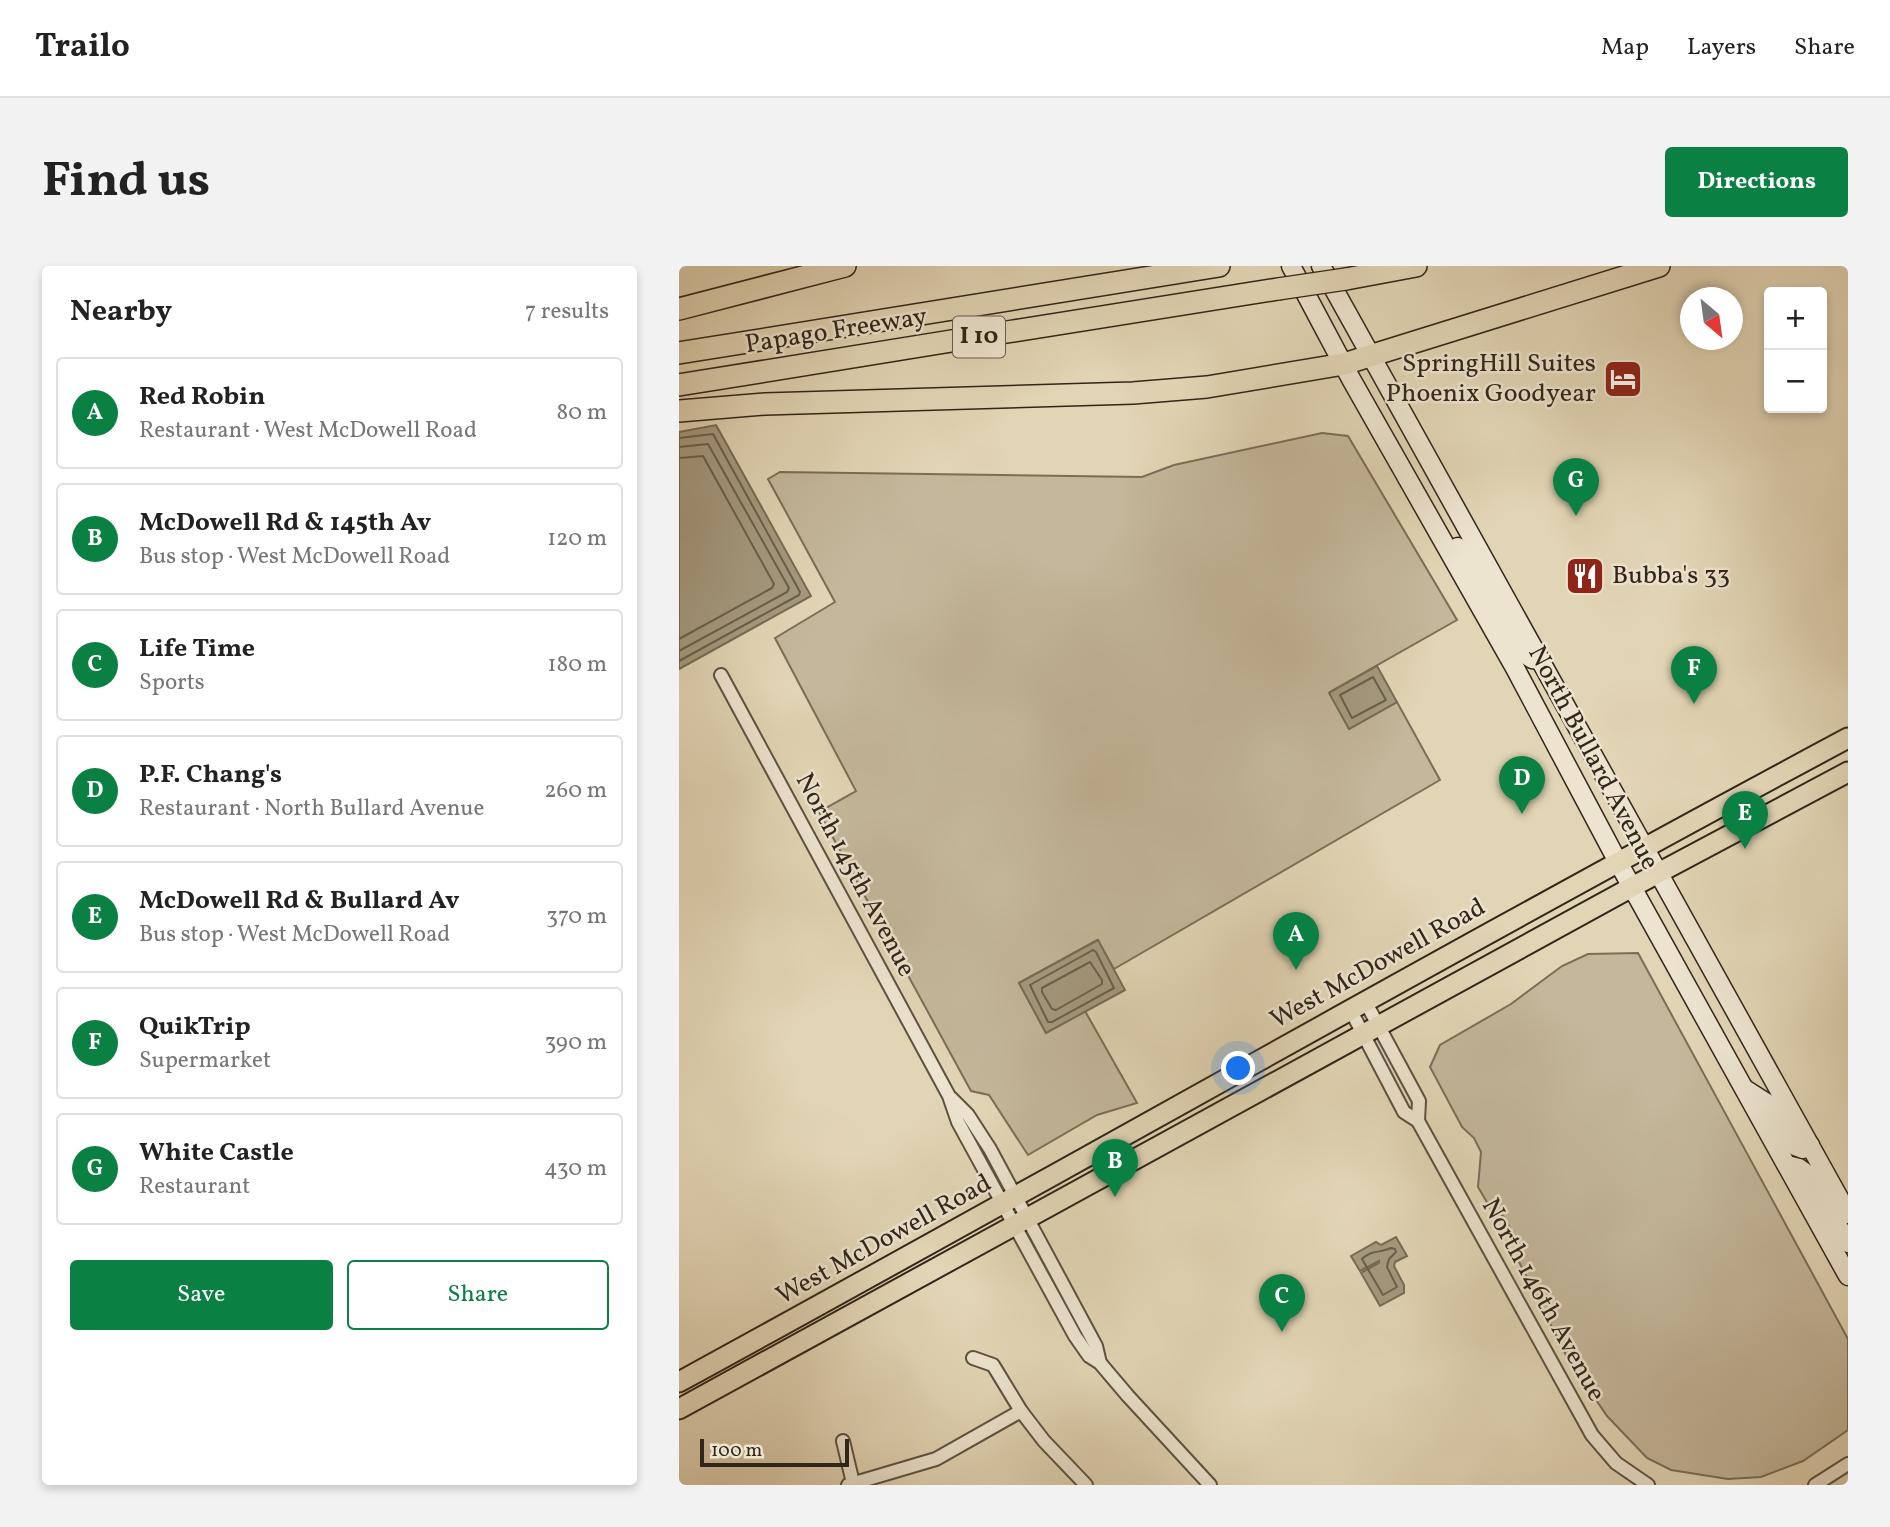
<!DOCTYPE html>
<meta charset="utf-8">
<style>
:root{--surface:#fff;--page:#f2f2f2;--text:#222;--muted:#767676;--line:#e0e0e0;--accent:#0b8043}
body{margin:0;font-family:Vollkorn,serif;background:var(--page);color:var(--text)}
.controls{position:absolute;right:21px;top:21px;display:grid;overflow:hidden;border-radius:7px;box-shadow:0 4px 10px #0003}
.controls button{width:63px;height:63px;display:grid;place-items:center;padding:0;border:0;border-bottom:2px solid var(--line);background:var(--surface);color:var(--text);font:35px sans-serif}
.compass{position:absolute;left:1001px;top:21px;width:63px;height:63px;border-radius:50%;background:var(--surface);box-shadow:0 4px 10px #0003;rotate:151deg}
.scale{position:absolute;left:21px;bottom:18px;width:149px;box-sizing:border-box;padding-left:7px;border:4px solid #30261a;border-top:0;font-size:19px;line-height:24px;white-space:nowrap;color:#30261a;-webkit-text-stroke:5px #ece4cf;paint-order:stroke}
.you{position:absolute;left:560px;top:803px;width:24px;height:24px;margin:-18px;border:5px solid #fff;border-radius:50%;background:#1a73e8;box-shadow:0 0 0 10px #1a73e833}
.badge{display:grid;place-items:center;width:46px;height:46px;border-radius:50%;background:var(--accent);color:#fff;font-size:23px;font-weight:700}
.pin{position:absolute;translate:-50% -58px;filter:drop-shadow(0 2px 4px #0008)}
.pin::after{content:'';position:absolute;top:37px;width:24px;height:21px;background:inherit;clip-path:polygon(0 0,100% 0,50% 100%)}
.list{margin:0;padding:0;list-style:none}
h2{display:flex;justify-content:space-between;align-items:center;height:91px;margin:0;padding:0 28px;font-size:30px}
h2 small{font-size:23px;font-weight:400;color:var(--muted)}
.list li{display:grid;grid-template-columns:46px 1fr auto;gap:21px;align-items:center;box-sizing:border-box;height:112px;margin:0 14px 14px;padding:0 14px;border:2px solid var(--line);border-radius:7px}
.list b{display:block;font-size:26px;white-space:nowrap}
.list p{margin:0;font-size:23px;white-space:nowrap;color:var(--muted)}
.list em{font-size:23px;font-style:normal;color:var(--muted)}
.actions{display:flex;gap:14px;padding:21px 28px}
.actions a{flex:1;padding:16px 0;border:2px solid var(--accent);border-radius:7px;text-align:center;font-size:24px;color:var(--accent)}
.actions .main{background:var(--accent);color:#fff}
.map{position:relative;flex:none;width:1169px;height:1219px;overflow:hidden;border-radius:7px}
header{display:flex;align-items:center;gap:42px;box-sizing:border-box;height:98px;padding:0 35px;background:var(--surface);border-bottom:2px solid var(--line)}
header strong{font-size:33px}
nav{display:flex;gap:38px;margin-inline-start:auto;font-size:24px}
.intro{display:flex;align-items:center;justify-content:space-between;box-sizing:border-box;height:168px;padding:0 42px}
h1{margin:0;font-size:49px}
.button{padding:18px 32px;border-radius:7px;background:var(--accent);color:#fff;font-size:24px;font-weight:700}
main{display:flex;gap:42px;padding:0 42px}
aside{flex:1;background:var(--surface);border-radius:7px;box-shadow:0 4px 10px #0003}
.map>svg:first-child{display:block}
.green{fill:#c4b79b;stroke:#7a6e5a;stroke-width:2}
.water{fill:#a59a80;stroke:#766c57;stroke-width:2}
.lines{fill:none;stroke-linecap:round;stroke-linejoin:round}
.shore{stroke:#6a604d;stroke-width:2}
.minor-casing{stroke:#5c5241;stroke-width:16}
.secondary-casing{stroke:#30261a;stroke-width:21}
.primary-casing{stroke:#30261a;stroke-width:23}
.motorway-casing{stroke:#30261a;stroke-width:24}
.minor{stroke:#ece4cf;stroke-width:12}
.secondary{stroke:#ece4cf;stroke-width:18}
.primary{stroke:#e2d5b5;stroke-width:19}
.motorway{stroke:#e2d5b5;stroke-width:21}
.motorway-bridge-casing{stroke:#30261a;stroke-width:24;stroke-linecap:butt}
.motorway-bridge{stroke:#e2d5b5;stroke-width:21}
.labels{text-anchor:middle;dominant-baseline:central;stroke-width:5;stroke-linejoin:round;paint-order:stroke}
.shield{fill:#ece4cf;stroke:#685f50;stroke-width:2}
.shield-label{font-size:24px;font-weight:bold;fill:#30261a}
.street-label{font-size:26px;fill:#30261a;stroke:#ece4cf}
.poi-label{font-size:26px;fill:#30261a;stroke:#ece4cf;text-anchor:end}
</style>
<header>
<strong>Trailo</strong>
<nav><a>Map</a><a>Layers</a><a>Share</a></nav>
</header>
<div class="intro"><h1>Find us</h1><a class="button">Directions</a></div>
<main>
<aside>
<h2>Nearby<small>7 results</small></h2>
<ul class="list">
<li><span class="badge">A</span><div><b>Red Robin</b><p>Restaurant · West McDowell Road</p></div><em>80 m</em></li>
<li><span class="badge">B</span><div><b>McDowell Rd &amp; 145th Av</b><p>Bus stop · West McDowell Road</p></div><em>120 m</em></li>
<li><span class="badge">C</span><div><b>Life Time</b><p>Sports</p></div><em>180 m</em></li>
<li><span class="badge">D</span><div><b>P.F. Chang's</b><p>Restaurant · North Bullard Avenue</p></div><em>260 m</em></li>
<li><span class="badge">E</span><div><b>McDowell Rd &amp; Bullard Av</b><p>Bus stop · West McDowell Road</p></div><em>370 m</em></li>
<li><span class="badge">F</span><div><b>QuikTrip</b><p>Supermarket</p></div><em>390 m</em></li>
<li><span class="badge">G</span><div><b>White Castle</b><p>Restaurant</p></div><em>430 m</em></li>
</ul>
<div class="actions"><a class="main">Save</a><a>Share</a></div>
</aside>
<div class="map">
<svg width="1169" height="1219" viewBox="0 0 1169 1219">
<rect width="100%" height="100%" fill="#e2d5b5"/>
<filter id="stains"><feTurbulence type="fractalNoise" baseFrequency=".00286" numOctaves="4"/><feColorMatrix values="0 0 0 0 .2 0 0 0 0 .09 0 0 0 0 .02 0 0 0 .5 -.17"/></filter>
<radialGradient id="worn" r=".72"><stop offset=".6" stop-color="#630" stop-opacity="0"/><stop offset="1" stop-color="#630" stop-opacity=".3"/></radialGradient>
<g class="green">
<path d="M 643,167 L 669,170 L 778,354 L 651,426 L 670,463 L 718,436 L 761,514 L 435,703 L 418,674 L 340,717 L 367,767 L 406,745 L 458,837 L 418,849 L 349,889 L 310,829 L 292,825 L 140,546 L 177,525 L 96,372 L 156,336 L 89,213 L 101,206 L 463,211 L 495,199 Z"/>
<path d="M 959,687 L 1169,1073 L 1169,1164 L 1124,1195 L 1082,1211 L 1049,1213 L 992,1204 L 968,1192 L 928,1150 L 888,1091 L 839,994 L 840,978 L 824,950 L 815,948 L 799,921 L 802,886 L 795,872 L 783,861 L 751,801 L 761,779 L 832,738 L 883,700 L 909,688 Z"/>
</g>
<g class="water">
<path d="M 37,159 L 132,330 L 0,403 L 0,166 Z"/>
<path d="M 698,400 L 718,436 L 670,463 L 650,427 Z"/>
<path d="M 419,674 L 446,724 L 367,767 L 340,717 Z"/>
<path d="M 717,971 L 728,990 L 716,996 L 715,1000 L 725,1019 L 725,1027 L 701,1040 L 682,1007 L 700,997 L 700,995 L 681,1005 L 672,990 L 697,976 L 702,979 Z"/>
</g>
<g class="lines">
<g class="shore">
<path d="M 0,172 L 34,168 L 121,326 L 120,329 L 0,395"/>
<path d="M 0,181 L 29,178 L 110,322 L 108,326 L 0,385"/>
<path d="M 0,192 L 24,190 L 95,318 L 93,322 L 0,373"/>
<path d="M 694,411 L 707,434 L 673,452 L 661,429 Z"/>
<path d="M 414,684 L 417,686 L 435,722 L 373,756 L 369,756 L 351,719 Z"/>
<path d="M 411,696 L 423,714 L 423,718 L 377,744 L 373,743 L 363,726 L 363,722 Z"/>
<path d="M 712,982 L 716,983 L 717,986 L 710,993 L 708,1001 L 718,1021 L 704,1029 L 683,993 C 692,984 701,987 712,982 Z"/>
</g>
<g class="minor-casing">
<g id="minor">
<path d="M 42,409 L 270,830 L 279,856 L 396,1070 L 410,1090 L 421,1097 L 449,1130 L 531,1219"/>
<path d="M 686,735 L 740,835 L 739,855"/>
<path d="M 671,743 L 725,846 L 739,855 L 913,1169 L 937,1197 L 969,1219"/>
<path d="M 272,832 L 289,849 L 311,883 L 417,1080 L 421,1097"/>
<path d="M 294,1092 L 314,1099 L 342,1145 L 365,1175 L 407,1219"/>
<path d="M 164,1175 L 174,1217"/>
<path d="M 169,1219 L 257,1193 L 342,1145"/>
<path d="M 1136,1219 L 1169,1198"/>
</g>
</g>
<g class="secondary-casing">
<g id="secondary">
<path d="M 612,0 L 672,113 L 836,402 L 939,596 L 1169,1010"/>
<path d="M 642,0 L 1169,948"/>
<path d="M 779,281 L 846,388 L 853,393 L 861,394"/>
<path d="M 1066,823 L 1088,837 L 1116,880 L 1124,883 L 1131,879"/>
<path d="M 1108,899 L 1120,902 L 1127,907 L 1169,977"/>
</g>
</g>
<g class="primary-casing">
<g id="primary">
<path d="M 0,1116 C 390,903 776,682 1169,472"/>
<path d="M 0,1143 L 953,621 L 1169,506"/>
</g>
</g>
<g class="motorway-casing">
<g id="motorway">
<path d="M 667,13 L 737,0"/>
<path d="M 0,43 L 166,0"/>
<path d="M 0,87 L 540,0"/>
<path d="M 0,119 C 200,87 399,54 599,23"/>
<path d="M 0,145 L 86,138 L 454,127 L 528,121 L 665,98 L 980,0"/>
</g>
</g>
<use href="#minor" class="minor"/>
<use href="#secondary" class="secondary"/>
<use href="#primary" class="primary"/>
<use href="#motorway" class="motorway"/>
<g class="motorway-bridge-casing">
<path id="motorway-bridge" d="M 599,23 L 667,13"/>
</g>
<use href="#motorway-bridge" class="motorway-bridge"/>
</g>
<defs>
<g id="hotel-square" transform="scale(2.0125)"><rect x="-9" y="-9" width="18" height="18" rx="4" fill="#8f2418" stroke="#ece4cf"/><path d="M-6-4.5h1.5V1H6V5H4.5V3h-9V5H-6ZM-4 0a1.8 1.8 0 1 1 3.6 0ZM.5 0V-2.5h3Q6-2.5 6 0Z" fill="#fff"/></g>
<g id="restaurant-square" transform="scale(2.0125)"><rect x="-9" y="-9" width="18" height="18" rx="4" fill="#8f2418" stroke="#ece4cf"/><path d="M-5-6h1v4h1v-4h1v4h1v-4h1v5L-1.5 .5V6h-2V.5L-5-1ZM5-6V6H3V1.5H1.5Q1.5-4 5-6Z" fill="#fff"/></g>
</defs>
<g fill-rule="evenodd">
<use href="#hotel-square" x="944" y="113"/>
<use href="#restaurant-square" x="906" y="310"/>
</g>
<g class="labels">
<rect class="shield" x="274" y="50.5" width="52" height="41" rx="5"/>
<g class="shield-label">
<text x="300" y="71">I 10</text>
</g>
<g class="street-label">
<text transform="translate(157 65) rotate(-9)">Papago Freeway</text>
<text transform="translate(914 492) rotate(62)">North Bullard Avenue</text>
<text transform="translate(176 609) rotate(62)">North 145th Avenue</text>
<text transform="translate(699 698) rotate(-29)">West McDowell Road</text>
<text transform="translate(205 974) rotate(-29)">West McDowell Road</text>
<text transform="translate(864 1034) rotate(61)">North 146th Avenue</text>
</g>
<g class="poi-label">
<text x="917" y="98">SpringHill Suites<tspan x="917" dy="30">Phoenix Goodyear</tspan></text>
<text x="933" y="310" text-anchor="start">Bubba's 33</text>
</g>
</g>
<rect width="100%" height="100%" filter="url(#stains)"/>
<rect width="100%" height="100%" fill="url(#worn)"/>
</svg>
<div class="controls">
<button>+</button>
<button>−</button>
</div>
<svg class="compass" viewBox="-18 -18 36 36"><path d="M0-13l5 13h-10z" fill="#e53935"/><path d="M0 13l5-13h-10z" fill="#767676"/></svg>
<div class="scale">100 m</div>
<div class="you"></div>
<div class="pin badge" style="left:617px;top:704px">A</div>
<div class="pin badge" style="left:436px;top:931px">B</div>
<div class="pin badge" style="left:603px;top:1066px">C</div>
<div class="pin badge" style="left:843px;top:548px">D</div>
<div class="pin badge" style="left:1066px;top:583px">E</div>
<div class="pin badge" style="left:1015px;top:438px">F</div>
<div class="pin badge" style="left:897px;top:250px">G</div>
</div>
</main>
